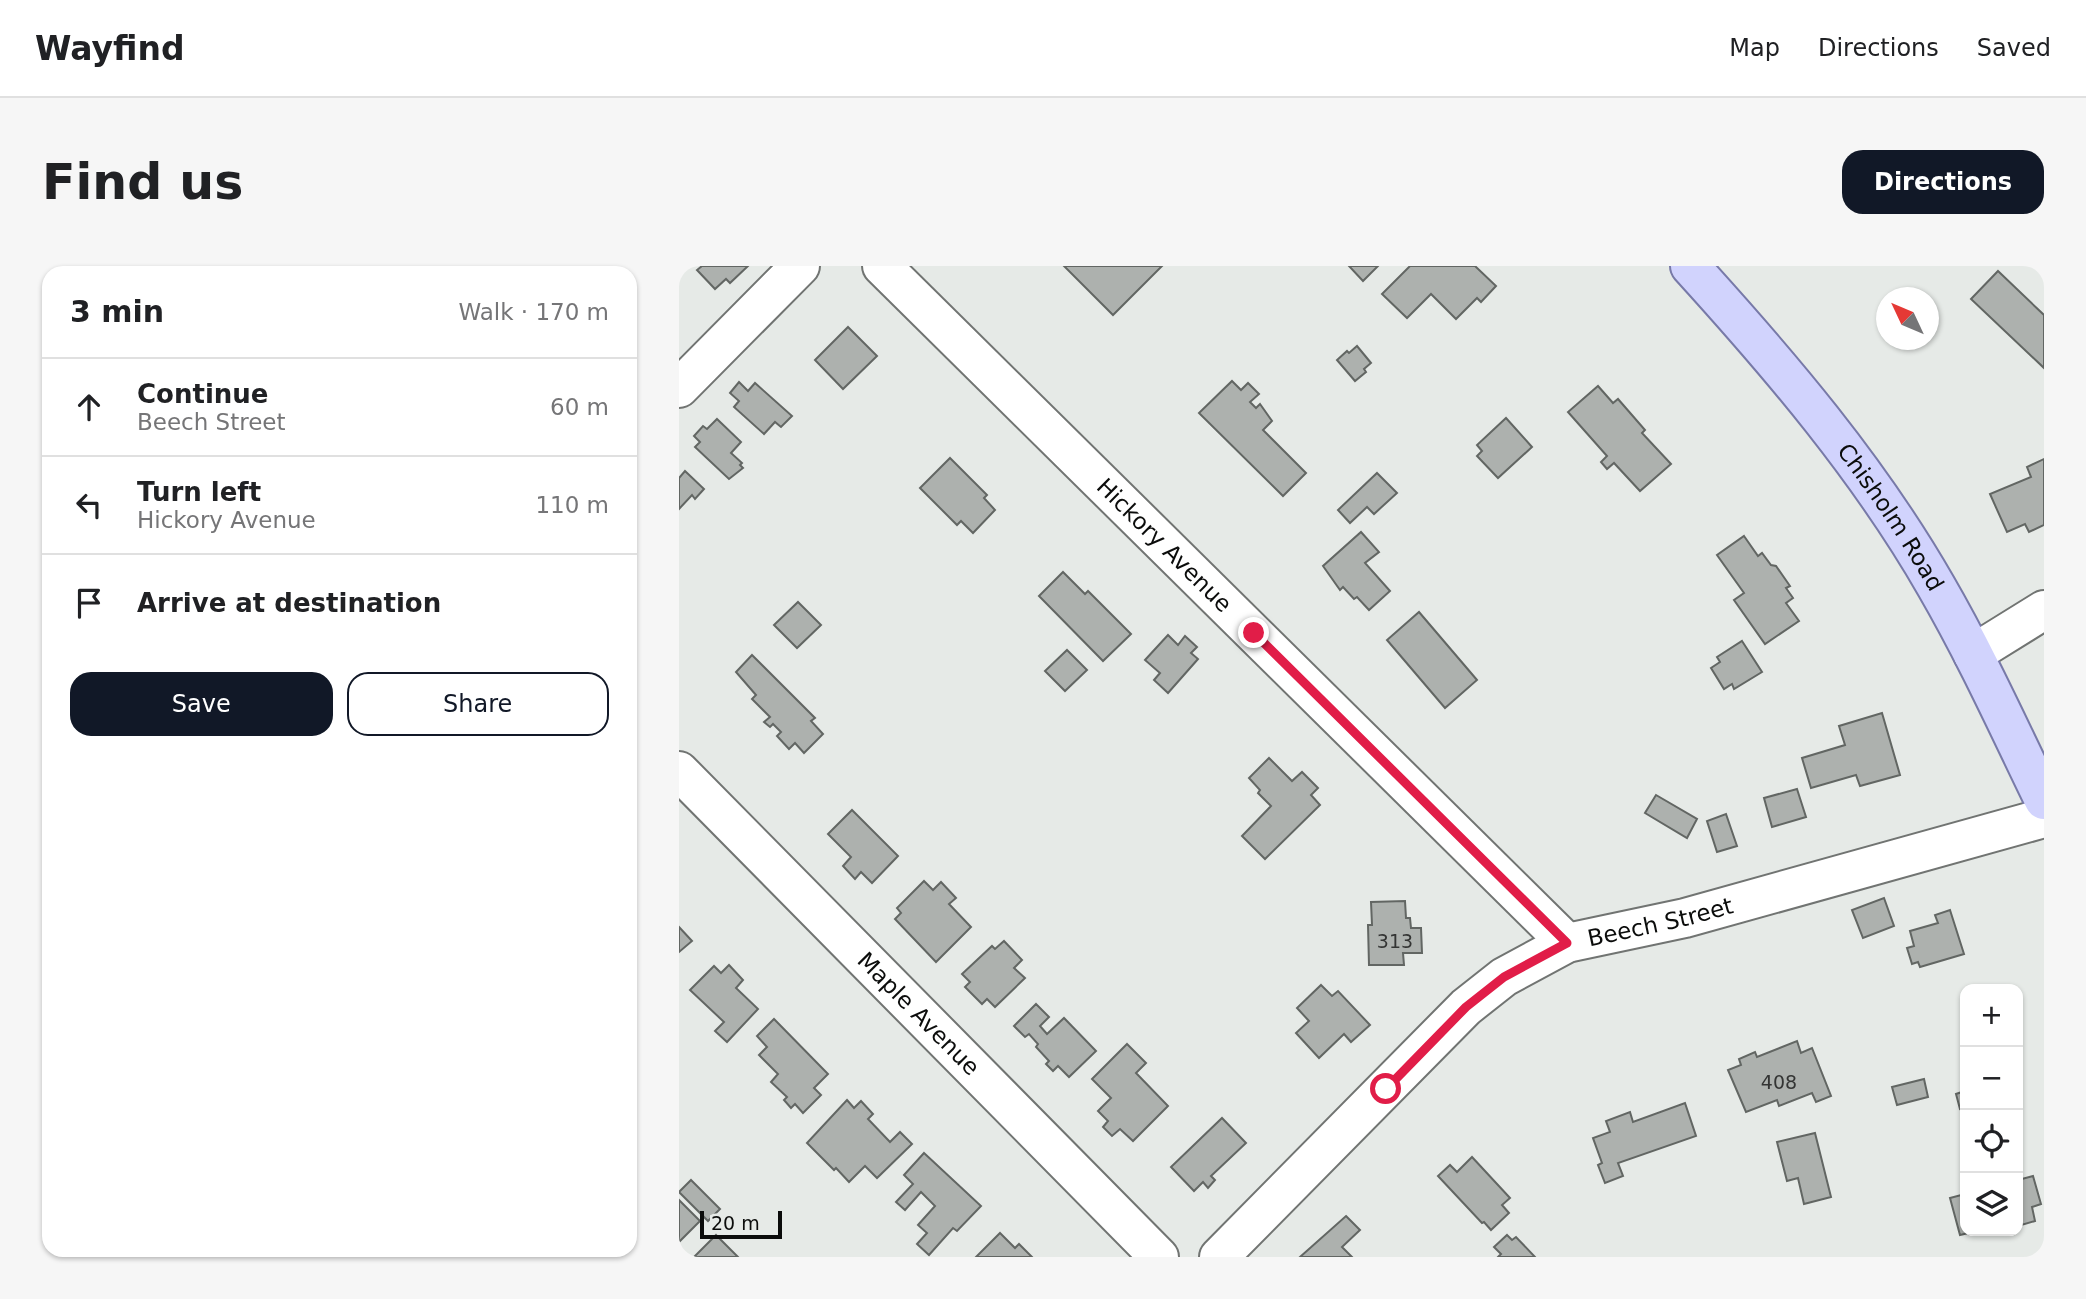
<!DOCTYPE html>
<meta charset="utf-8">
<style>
:root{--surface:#fff;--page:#f6f6f6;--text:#202124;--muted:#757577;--line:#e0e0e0;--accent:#111827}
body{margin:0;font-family:"DejaVu Sans",sans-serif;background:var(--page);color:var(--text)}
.controls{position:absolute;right:21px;bottom:21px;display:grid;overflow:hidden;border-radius:14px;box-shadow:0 2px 5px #0004}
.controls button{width:63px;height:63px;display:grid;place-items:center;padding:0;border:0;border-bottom:2px solid var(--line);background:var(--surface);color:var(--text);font:35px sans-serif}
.compass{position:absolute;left:1197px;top:21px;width:63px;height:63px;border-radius:50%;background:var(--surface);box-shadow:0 2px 5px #0004;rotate:314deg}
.scale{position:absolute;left:21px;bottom:18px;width:82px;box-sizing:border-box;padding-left:7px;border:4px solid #0b0c0b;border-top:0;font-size:19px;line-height:24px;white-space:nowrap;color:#0b0c0b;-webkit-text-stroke:5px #e6eae7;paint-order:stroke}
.stop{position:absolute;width:21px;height:21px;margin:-16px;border:5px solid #e11d48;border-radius:50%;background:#fff}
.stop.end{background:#e11d48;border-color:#fff;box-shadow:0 2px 7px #0008}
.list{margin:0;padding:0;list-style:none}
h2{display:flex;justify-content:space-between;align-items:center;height:91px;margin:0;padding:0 28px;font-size:30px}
h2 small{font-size:23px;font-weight:400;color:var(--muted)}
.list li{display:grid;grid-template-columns:46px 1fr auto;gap:21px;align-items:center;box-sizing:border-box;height:98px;padding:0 28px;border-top:2px solid var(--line)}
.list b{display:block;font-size:26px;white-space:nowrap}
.list p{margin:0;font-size:23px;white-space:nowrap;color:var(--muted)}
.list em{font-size:23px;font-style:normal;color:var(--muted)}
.actions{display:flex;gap:14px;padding:21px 28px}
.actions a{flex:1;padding:16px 0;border:2px solid var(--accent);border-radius:21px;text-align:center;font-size:24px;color:var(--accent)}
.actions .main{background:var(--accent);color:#fff}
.icon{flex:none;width:38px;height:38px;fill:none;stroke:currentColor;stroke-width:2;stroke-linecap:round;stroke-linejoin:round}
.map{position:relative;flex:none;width:1365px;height:991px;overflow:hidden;border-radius:21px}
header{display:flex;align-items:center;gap:42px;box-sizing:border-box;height:98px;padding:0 35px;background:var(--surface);border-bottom:2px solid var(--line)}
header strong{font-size:33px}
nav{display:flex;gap:38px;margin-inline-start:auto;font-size:24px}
.intro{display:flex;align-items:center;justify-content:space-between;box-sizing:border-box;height:168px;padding:0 42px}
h1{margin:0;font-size:49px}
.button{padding:18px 32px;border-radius:21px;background:var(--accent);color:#fff;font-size:24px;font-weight:700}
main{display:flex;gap:42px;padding:0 42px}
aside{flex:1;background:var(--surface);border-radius:21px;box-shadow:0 2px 5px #0004}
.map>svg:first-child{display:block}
.building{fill:#adb1ae;stroke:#626663;stroke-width:2}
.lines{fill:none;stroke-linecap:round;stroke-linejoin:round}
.minor-casing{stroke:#717472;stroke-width:42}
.major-casing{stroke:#787aa8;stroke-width:42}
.minor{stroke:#fff;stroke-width:38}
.major{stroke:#d1d3fd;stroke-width:38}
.route{stroke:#e11d48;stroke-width:9}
.labels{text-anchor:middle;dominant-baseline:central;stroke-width:7;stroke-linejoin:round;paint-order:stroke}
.number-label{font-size:19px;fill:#343534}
.street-label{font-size:23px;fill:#0b0c0b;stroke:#e6eae7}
</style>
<header>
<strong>Wayfind</strong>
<nav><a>Map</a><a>Directions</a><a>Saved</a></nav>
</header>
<div class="intro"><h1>Find us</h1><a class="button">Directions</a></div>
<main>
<aside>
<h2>3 min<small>Walk · 170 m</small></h2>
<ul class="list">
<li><svg class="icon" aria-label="ahead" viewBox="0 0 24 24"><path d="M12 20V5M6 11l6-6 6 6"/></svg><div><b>Continue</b><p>Beech Street</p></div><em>60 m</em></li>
<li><svg class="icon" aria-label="left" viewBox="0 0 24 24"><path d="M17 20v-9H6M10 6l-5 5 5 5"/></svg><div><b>Turn left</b><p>Hickory Avenue</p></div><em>110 m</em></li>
<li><svg class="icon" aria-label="arrive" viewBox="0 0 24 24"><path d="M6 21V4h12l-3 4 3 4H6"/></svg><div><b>Arrive at destination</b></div></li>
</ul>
<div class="actions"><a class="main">Save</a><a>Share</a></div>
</aside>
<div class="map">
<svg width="1365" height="991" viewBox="0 0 1365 991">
<rect width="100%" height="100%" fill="#e6eae7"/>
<g class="building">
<path d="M 23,0 L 69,0 L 51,17 L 47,13 L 36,23 L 18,4 Z"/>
<path d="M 385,0 L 483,0 L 434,49 Z"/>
<path d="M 670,0 L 699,0 L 684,15 Z"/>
<path d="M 731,0 L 796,0 L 817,20 L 802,36 L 798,32 L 777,53 L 752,28 L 728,52 L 703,28 Z"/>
<path d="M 1319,5 L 1365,49 L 1365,102 L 1292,33 Z"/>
<path d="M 169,61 L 198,90 L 164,123 L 136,94 Z"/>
<path d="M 678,80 L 692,97 L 685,103 L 687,106 L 676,115 L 658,94 L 668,85 L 670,87 Z"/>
<path d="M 553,115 L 562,124 L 569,117 L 580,128 L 571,136 L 577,142 L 581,138 L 593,155 L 584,164 L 627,207 L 604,230 L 520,147 Z"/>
<path d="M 60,116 L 69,125 L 76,117 L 113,150 L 102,161 L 96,156 L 85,168 L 55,141 L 60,135 L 51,127 Z"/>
<path d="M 919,120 L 934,137 L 939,133 L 966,164 L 963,167 L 992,198 L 961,225 L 935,197 L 928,203 L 922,196 L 928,190 L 889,146 Z"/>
<path d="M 827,152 L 853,181 L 819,212 L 798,190 L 803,185 L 798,179 Z"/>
<path d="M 38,153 L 62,176 L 52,187 L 63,197 L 61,199 L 64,202 L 50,213 L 16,181 L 21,176 L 15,170 L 24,160 L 28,163 Z"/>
<path d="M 271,192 L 308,229 L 305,232 L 316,244 L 294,267 L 282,255 L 278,259 L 241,222 Z"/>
<path d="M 1365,193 L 1365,259 L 1350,266 L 1346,258 L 1328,266 L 1311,228 L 1352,211 L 1348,201 Z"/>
<path d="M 6,205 L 25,223 L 16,233 L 13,229 L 0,243 L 0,212 Z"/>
<path d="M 698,207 L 718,227 L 695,248 L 688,241 L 671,257 L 659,244 Z"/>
<path d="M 682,266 L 700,286 L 686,297 L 711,325 L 690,344 L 678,331 L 675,333 L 664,321 L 661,324 L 644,300 Z"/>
<path d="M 1065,270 L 1079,290 L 1083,287 L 1092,299 L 1097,300 L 1111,320 L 1107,322 L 1114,332 L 1107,337 L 1120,355 L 1086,378 L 1055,334 L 1065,327 L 1038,289 Z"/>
<path d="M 384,306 L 406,328 L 409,325 L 452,368 L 424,395 L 360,330 Z"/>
<path d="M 119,336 L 142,359 L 118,382 L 95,359 Z"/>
<path d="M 740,346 L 798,414 L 766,442 L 708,374 Z"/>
<path d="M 489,369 L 499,379 L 506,370 L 518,381 L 512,387 L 519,393 L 489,427 L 475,414 L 481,407 L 466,394 Z"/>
<path d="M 1063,375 L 1083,406 L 1055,423 L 1053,418 L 1045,423 L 1032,402 L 1041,396 L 1038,391 Z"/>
<path d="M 388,384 L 408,404 L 386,425 L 366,405 Z"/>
<path d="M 73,389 L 136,452 L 132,455 L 144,468 L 125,487 L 116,477 L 110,483 L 98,470 L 102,466 L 94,458 L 91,461 L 85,456 L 91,451 L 73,433 L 77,429 L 57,406 Z"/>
<path d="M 1203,447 L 1221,509 L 1181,520 L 1177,509 L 1132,522 L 1123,492 L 1166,479 L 1160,460 Z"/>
<path d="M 590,492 L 613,515 L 623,506 L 639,522 L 632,529 L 641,539 L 586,593 L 563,570 L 592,540 L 579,527 L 581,524 L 570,512 Z"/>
<path d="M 1118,523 L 1127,551 L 1093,561 L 1085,532 Z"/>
<path d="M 977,529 L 1018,553 L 1008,572 L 966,547 Z"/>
<path d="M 173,544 L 219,590 L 193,617 L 182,606 L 176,613 L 164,600 L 172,591 L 149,568 Z"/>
<path d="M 1047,548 L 1058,580 L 1038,586 L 1028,555 Z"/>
<path d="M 245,615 L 254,624 L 262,616 L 277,632 L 270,638 L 292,661 L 257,696 L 216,653 L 222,647 L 218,642 Z"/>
<path d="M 1205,632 L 1215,660 L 1184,672 L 1173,644 Z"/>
<path d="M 726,635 L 727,652 L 731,652 L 732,662 L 742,662 L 743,687 L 724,687 L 725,699 L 690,699 L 689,659 L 693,659 L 692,636 Z"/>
<path d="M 1271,644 L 1285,688 L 1241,701 L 1239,696 L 1233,698 L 1228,682 L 1235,680 L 1231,665 L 1259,657 L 1256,649 Z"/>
<path d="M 0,661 L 13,675 L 0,686 Z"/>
<path d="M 325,675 L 343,694 L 335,702 L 346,712 L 316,741 L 308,733 L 303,738 L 286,721 L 291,716 L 283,708 L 313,680 L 316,683 Z"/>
<path d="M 50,699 L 64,714 L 57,722 L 79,743 L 48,776 L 36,765 L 45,756 L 11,724 L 35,700 L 42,707 Z"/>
<path d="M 642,719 L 653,730 L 659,725 L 691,759 L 672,776 L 665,768 L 640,792 L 617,767 L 630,755 L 618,742 Z"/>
<path d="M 357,738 L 370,751 L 361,760 L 368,768 L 385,752 L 417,785 L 390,811 L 379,800 L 374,805 L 367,798 L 370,795 L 357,781 L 359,778 L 350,768 L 346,771 L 335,760 Z"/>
<path d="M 95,753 L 149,808 L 135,822 L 142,829 L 124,847 L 116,838 L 112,842 L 105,834 L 108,831 L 92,816 L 99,808 L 80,789 L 88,781 L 78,770 Z"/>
<path d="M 1118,775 L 1122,787 L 1133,782 L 1152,830 L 1137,836 L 1133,827 L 1100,840 L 1098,834 L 1067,846 L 1049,804 L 1062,799 L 1060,793 L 1076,786 L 1078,791 Z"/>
<path d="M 448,778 L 467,797 L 457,807 L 489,840 L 454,875 L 441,863 L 433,870 L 424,861 L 429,855 L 419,845 L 432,832 L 413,813 Z"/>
<path d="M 1245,813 L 1249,831 L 1218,839 L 1213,821 Z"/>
<path d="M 1286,825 L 1286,842 L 1281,843 L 1277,828 Z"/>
<path d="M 168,834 L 175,842 L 182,835 L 194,848 L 189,853 L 211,876 L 221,866 L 233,878 L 198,912 L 186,900 L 170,916 L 157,902 L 155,904 L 128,877 Z"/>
<path d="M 1006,837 L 1017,870 L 939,897 L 944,910 L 926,917 L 919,899 L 923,897 L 914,872 L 931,866 L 927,855 L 951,846 L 954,856 Z"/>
<path d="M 543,852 L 567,877 L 532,910 L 536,914 L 529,922 L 524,916 L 515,925 L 492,901 Z"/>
<path d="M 1136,867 L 1152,931 L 1125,938 L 1119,912 L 1108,915 L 1098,876 Z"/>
<path d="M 245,887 L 302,940 L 278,965 L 274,962 L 250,989 L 238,978 L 248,967 L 239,959 L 256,940 L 242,926 L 226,944 L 217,936 L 234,918 L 225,909 Z"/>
<path d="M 793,891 L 831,932 L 823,939 L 830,947 L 812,964 L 805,956 L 803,957 L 759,910 L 771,899 L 778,906 Z"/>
<path d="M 1354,910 L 1362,938 L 1353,941 L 1356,955 L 1339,960 L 1339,914 Z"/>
<path d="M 12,914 L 41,943 L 29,955 L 0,926 Z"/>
<path d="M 1286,928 L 1286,965 L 1298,965 L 1281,969 L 1271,932 Z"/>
<path d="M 0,934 L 21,955 L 0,976 Z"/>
<path d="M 667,950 L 681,964 L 663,981 L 673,991 L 621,991 Z"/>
<path d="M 321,967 L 336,982 L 340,978 L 353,991 L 297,991 Z"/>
<path d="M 37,969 L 59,991 L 15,991 Z"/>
<path d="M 828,969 L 833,974 L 837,971 L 856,991 L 819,991 L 822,988 L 815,981 Z"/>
</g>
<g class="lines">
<g class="minor-casing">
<g id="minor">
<path id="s1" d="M 203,0 L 888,677"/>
<path d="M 0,122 L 121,0"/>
<path d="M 1294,388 L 1365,344"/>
<path id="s2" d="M 0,505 L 480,991"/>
<path id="s3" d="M 540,991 L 787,741 L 825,711 L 888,677 L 1006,652 L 1365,552"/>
</g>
</g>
<g class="major-casing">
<g id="major">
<path id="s4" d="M 1011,0 C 1101,99 1190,203 1257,320 C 1297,389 1330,462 1365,534"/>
</g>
</g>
<use href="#minor" class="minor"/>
<use href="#major" class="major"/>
</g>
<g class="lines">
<path class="route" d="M 575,367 L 888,677 L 825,711 L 787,741 L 707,823"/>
</g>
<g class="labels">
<g class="number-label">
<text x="716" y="675">313</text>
<text x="1100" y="816">408</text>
</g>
<g class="street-label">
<text stroke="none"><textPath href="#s4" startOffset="322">Chisholm Road</textPath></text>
<text stroke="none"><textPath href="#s1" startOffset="397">Hickory Avenue</textPath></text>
<text stroke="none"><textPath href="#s3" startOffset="567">Beech Street</textPath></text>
<text stroke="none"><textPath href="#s2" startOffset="341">Maple Avenue</textPath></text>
</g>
</g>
</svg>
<div class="controls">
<button>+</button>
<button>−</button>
<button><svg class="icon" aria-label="locate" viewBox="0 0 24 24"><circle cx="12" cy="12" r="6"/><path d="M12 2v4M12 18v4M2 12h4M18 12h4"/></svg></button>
<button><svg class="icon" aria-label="layers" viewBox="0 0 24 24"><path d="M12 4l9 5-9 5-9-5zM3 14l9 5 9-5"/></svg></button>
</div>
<svg class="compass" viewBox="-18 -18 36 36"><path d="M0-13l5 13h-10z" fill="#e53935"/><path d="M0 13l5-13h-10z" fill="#757577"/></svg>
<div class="scale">20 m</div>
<div class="stop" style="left:707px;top:823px"></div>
<div class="stop end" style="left:575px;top:367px"></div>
</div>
</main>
